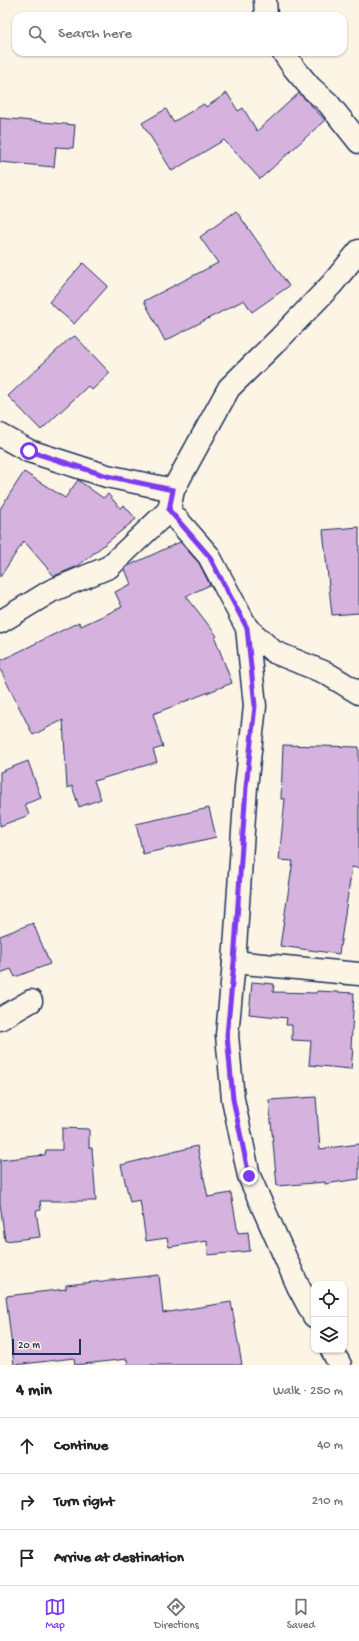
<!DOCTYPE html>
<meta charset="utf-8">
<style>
:root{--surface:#fff;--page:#f6f6f6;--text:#222;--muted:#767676;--line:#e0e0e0;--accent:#7c3aed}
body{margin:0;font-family:"Gochi Hand",sans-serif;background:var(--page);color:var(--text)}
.controls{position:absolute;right:12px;bottom:12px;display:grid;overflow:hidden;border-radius:8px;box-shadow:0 1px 3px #0004}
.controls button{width:36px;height:36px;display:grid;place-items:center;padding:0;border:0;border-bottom:1px solid var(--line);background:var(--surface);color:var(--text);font:20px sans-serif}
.scale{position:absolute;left:12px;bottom:10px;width:69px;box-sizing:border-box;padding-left:4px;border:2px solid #1b2f5e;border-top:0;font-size:11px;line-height:14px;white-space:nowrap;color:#1b2f5e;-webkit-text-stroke:3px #fcf5e5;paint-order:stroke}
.stop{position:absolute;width:12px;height:12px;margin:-9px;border:3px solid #7c3aed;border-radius:50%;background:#fff}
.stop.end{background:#7c3aed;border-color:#fff;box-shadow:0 1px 4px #0008}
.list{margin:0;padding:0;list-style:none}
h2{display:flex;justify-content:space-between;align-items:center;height:52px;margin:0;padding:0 16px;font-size:17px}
h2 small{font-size:13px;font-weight:400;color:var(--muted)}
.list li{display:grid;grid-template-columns:26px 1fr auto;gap:12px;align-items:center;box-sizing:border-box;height:56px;padding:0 16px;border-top:1px solid var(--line)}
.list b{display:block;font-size:15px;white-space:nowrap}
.list em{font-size:13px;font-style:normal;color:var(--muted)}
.icon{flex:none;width:22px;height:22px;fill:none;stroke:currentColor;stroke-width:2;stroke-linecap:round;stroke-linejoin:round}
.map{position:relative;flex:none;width:359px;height:1365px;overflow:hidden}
.search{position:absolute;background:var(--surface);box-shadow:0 1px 3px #0004;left:12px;right:12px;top:12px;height:44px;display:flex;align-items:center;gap:10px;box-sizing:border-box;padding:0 14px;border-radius:12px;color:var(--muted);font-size:15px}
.sheet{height:220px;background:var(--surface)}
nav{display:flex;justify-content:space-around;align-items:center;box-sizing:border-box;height:56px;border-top:1px solid var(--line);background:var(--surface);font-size:11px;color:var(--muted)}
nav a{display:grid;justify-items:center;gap:2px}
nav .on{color:var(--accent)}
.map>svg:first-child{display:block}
.building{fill:#d6b3de;stroke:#1b2f5e}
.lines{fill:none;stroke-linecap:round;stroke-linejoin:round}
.minor-casing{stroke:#1b2f5e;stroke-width:25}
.minor{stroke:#fcf5e5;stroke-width:22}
.route{stroke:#7c3aed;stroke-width:5}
</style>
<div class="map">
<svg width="359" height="1365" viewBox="0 0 359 1365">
<rect width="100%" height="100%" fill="#fcf5e5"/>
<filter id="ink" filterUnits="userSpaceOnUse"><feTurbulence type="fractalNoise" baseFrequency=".025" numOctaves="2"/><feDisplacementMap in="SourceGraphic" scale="8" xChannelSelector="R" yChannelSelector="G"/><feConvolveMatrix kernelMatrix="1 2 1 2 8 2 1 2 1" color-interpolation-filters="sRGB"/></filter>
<g filter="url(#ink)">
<g class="building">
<path d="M 227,93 L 238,111 L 243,108 L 257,131 L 299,93 L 325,120 L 260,179 L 224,140 L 172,171 L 142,123 L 166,109 L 173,122 L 204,104 L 206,107 Z"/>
<path d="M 0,118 L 75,125 L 73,148 L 56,147 L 54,167 L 0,162 Z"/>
<path d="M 236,211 L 289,286 L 252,312 L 244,300 L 165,341 L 144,301 L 218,263 L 200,237 Z"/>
<path d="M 83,263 L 108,286 L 74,324 L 49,302 Z"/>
<path d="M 75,336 L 110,373 L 92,390 L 88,386 L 41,430 L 8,396 L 68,340 Z"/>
<path d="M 24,472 L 65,498 L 78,480 L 103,498 L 108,494 L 120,508 L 124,505 L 136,519 L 78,566 L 54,576 L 24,541 L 0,577 L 0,509 Z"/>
<path d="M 359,527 L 359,613 L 332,615 L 323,530 Z"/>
<path d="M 180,542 L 199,563 L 210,585 L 186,596 L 217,636 L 215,638 L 232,683 L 153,714 L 163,747 L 153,750 L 157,762 L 94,781 L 101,799 L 79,807 L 72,786 L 67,788 L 63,720 L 33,735 L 0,669 L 0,661 L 79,622 L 81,626 L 122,607 L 115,592 L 131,584 L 125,569 L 128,566 Z"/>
<path d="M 283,745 L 359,747 L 359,868 L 352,867 L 339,954 L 280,946 L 293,861 L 279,860 L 285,799 L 281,799 Z"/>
<path d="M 28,761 L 41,798 L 25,804 L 29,815 L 0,826 L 0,772 Z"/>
<path d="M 209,808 L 216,837 L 143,854 L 136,824 Z"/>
<path d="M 33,923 L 50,964 L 15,977 L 11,969 L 0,973 L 0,936 Z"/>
<path d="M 252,982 L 274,984 L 273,992 L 316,993 L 317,991 L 354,993 L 351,1048 L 353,1048 L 351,1069 L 309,1065 L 311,1041 L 292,1040 L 292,1025 L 286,1025 L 287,1018 L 249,1014 Z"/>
<path d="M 316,1097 L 320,1149 L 359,1144 L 359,1179 L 325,1184 L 325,1182 L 277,1186 L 269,1100 Z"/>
<path d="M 62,1128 L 89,1129 L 89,1148 L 92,1148 L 96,1201 L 40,1201 L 41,1210 L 36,1211 L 40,1237 L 5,1241 L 0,1203 L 0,1160 L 45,1155 L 46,1150 L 62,1150 Z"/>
<path d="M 197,1146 L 208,1197 L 231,1193 L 238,1233 L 248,1232 L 250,1251 L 208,1255 L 207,1241 L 169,1247 L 167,1238 L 146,1241 L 140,1200 L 130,1202 L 121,1165 Z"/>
<path d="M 159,1275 L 163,1313 L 231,1302 L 242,1365 L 128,1365 L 127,1359 L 75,1365 L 74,1358 L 14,1365 L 6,1296 L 66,1289 L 66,1285 Z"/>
</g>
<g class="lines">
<g class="minor-casing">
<g id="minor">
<path d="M 265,0 L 266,16"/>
<path d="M 283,52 L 294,68 L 310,87 L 328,103 L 359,142"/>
<path d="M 0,435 L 29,451 L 107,476 L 173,490"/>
<path d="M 0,622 L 51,591 L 109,567 L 169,510"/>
<path d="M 247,628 L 274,652 L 326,673 L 359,693"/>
<path d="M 234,962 L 359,974"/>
<path d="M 0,1019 L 31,1001"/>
<path d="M 314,1316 L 298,1286 L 249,1176 L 233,1099 L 227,1035 L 234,962 L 246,787 L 255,706 L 247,628 L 209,556 L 169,510 L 173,490 L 229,388 L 280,338 L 332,284 L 359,251"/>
<path d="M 332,1350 L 340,1365"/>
</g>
</g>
<use href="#minor" class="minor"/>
</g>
</g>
<g class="lines" filter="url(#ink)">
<path class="route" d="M 29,451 L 107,476 L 173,490 L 169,510 L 209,556 L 247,628 L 255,706 L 246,787 L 234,962 L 227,1035 L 233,1099 L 249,1176"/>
</g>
</svg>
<div class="controls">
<button><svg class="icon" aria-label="locate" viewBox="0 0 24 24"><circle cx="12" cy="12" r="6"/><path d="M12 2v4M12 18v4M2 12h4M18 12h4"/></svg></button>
<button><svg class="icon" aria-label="layers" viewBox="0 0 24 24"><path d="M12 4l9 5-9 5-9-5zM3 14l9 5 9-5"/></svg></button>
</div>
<div class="scale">20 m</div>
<div class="stop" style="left:29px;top:451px"></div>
<div class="stop end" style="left:249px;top:1176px"></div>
<div class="search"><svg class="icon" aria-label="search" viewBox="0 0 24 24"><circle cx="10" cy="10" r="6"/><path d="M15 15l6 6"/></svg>Search here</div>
</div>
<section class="sheet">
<h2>4 min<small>Walk · 250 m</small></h2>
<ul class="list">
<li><svg class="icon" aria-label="ahead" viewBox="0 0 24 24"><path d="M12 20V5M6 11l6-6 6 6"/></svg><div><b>Continue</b></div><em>40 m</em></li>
<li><svg class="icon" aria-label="right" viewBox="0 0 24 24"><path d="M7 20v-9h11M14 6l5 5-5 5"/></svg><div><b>Turn right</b></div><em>210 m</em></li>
<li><svg class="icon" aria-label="arrive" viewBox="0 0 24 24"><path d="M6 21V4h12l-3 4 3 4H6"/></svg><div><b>Arrive at destination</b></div></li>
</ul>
</section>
<nav>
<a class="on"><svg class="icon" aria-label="map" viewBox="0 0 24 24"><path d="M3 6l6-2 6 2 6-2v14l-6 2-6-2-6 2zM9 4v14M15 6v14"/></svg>Map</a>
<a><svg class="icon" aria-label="directions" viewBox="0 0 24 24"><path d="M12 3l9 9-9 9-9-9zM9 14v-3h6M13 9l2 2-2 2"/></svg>Directions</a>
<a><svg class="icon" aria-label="saved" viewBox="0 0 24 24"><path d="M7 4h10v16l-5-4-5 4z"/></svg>Saved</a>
</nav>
